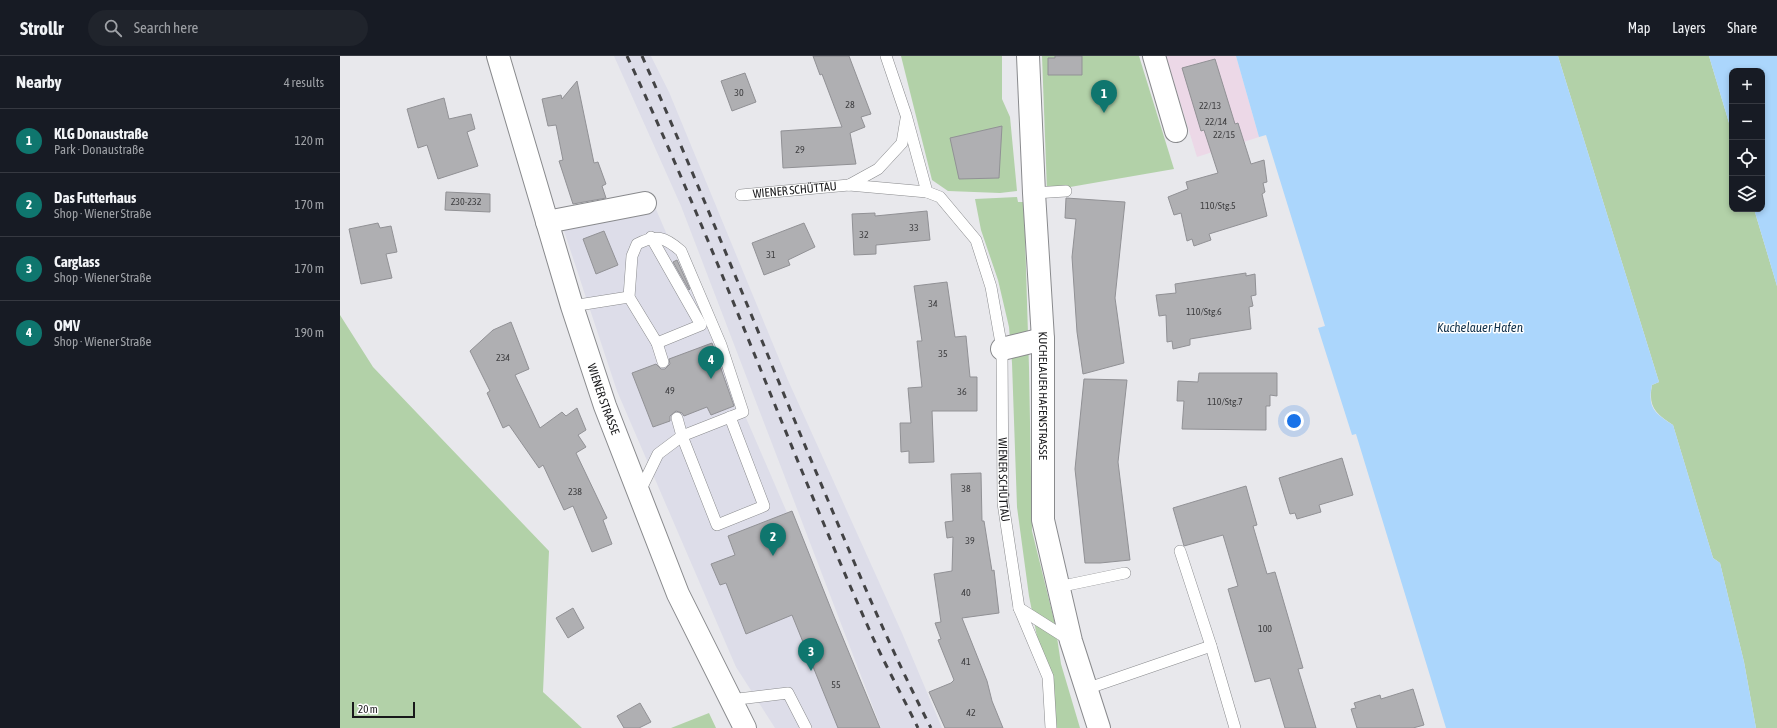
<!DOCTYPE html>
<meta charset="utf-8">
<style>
:root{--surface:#171b24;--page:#20242c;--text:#f1f3f6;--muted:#9ea1a6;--line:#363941;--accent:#0f766e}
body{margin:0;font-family:"Asap Condensed",sans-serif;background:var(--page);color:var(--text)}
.controls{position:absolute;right:12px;top:12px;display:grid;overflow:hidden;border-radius:8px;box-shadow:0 2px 6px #0003}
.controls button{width:36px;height:36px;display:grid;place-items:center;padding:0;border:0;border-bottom:1px solid var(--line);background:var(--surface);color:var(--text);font:20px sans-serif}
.scale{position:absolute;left:12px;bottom:10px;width:63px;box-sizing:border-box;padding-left:4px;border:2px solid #18181a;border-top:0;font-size:11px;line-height:14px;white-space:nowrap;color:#18181a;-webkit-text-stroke:3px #fff;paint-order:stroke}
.you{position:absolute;left:954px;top:365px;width:14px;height:14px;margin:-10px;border:3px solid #fff;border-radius:50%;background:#1a73e8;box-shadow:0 0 0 6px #1a73e833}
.badge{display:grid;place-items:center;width:26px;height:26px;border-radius:50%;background:var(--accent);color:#fff;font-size:13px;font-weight:700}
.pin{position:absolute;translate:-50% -33px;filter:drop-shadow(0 1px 2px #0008)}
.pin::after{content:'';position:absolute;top:21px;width:14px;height:12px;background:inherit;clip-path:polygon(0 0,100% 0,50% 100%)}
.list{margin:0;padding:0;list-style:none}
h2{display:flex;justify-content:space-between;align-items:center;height:52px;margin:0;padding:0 16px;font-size:17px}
h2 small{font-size:13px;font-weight:400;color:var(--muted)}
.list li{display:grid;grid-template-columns:26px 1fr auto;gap:12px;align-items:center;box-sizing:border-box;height:64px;padding:0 16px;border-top:1px solid var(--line)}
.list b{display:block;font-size:15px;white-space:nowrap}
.list p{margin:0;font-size:13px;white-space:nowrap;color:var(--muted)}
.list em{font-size:13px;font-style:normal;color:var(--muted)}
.icon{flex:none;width:22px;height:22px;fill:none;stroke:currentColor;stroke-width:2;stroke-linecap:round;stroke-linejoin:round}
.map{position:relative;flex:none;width:1437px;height:672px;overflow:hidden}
header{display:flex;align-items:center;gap:24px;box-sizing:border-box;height:56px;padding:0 20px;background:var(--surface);border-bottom:1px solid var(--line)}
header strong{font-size:19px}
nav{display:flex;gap:22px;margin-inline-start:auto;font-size:14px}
.search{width:280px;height:36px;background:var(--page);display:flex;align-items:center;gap:10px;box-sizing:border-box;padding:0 14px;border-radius:22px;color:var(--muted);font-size:15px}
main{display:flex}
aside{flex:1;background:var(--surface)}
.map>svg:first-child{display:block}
.built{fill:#dddde9}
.industrial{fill:#ecd8e7}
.green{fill:#b2d1a8}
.water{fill:#abd6fc}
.building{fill:#afafb2;stroke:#919195}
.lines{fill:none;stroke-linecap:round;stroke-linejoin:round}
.service-casing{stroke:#898a8d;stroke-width:12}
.minor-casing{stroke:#898a8d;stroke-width:24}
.primary-casing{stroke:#898a8d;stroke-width:24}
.service{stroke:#fff;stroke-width:11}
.minor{stroke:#fff;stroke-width:22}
.primary{stroke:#fff;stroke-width:22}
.rail{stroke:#434345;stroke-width:3;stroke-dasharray:7 7;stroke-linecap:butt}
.labels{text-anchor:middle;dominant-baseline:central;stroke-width:3;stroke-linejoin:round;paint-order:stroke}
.number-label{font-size:10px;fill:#3e3e40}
.street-label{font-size:12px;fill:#18181a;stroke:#fff}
.water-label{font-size:13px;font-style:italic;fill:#10304a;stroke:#fff}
</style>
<header>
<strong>Strollr</strong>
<div class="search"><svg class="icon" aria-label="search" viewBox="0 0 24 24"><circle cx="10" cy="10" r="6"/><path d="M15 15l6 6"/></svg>Search here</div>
<nav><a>Map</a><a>Layers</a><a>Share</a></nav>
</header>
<main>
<aside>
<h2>Nearby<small>4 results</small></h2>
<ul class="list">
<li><span class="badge">1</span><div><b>KLG Donaustraße</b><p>Park · Donaustraße</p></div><em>120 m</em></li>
<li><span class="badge">2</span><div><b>Das Futterhaus</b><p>Shop · Wiener Straße</p></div><em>170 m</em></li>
<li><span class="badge">3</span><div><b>Carglass</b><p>Shop · Wiener Straße</p></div><em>170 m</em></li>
<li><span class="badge">4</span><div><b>OMV</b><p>Shop · Wiener Straße</p></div><em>190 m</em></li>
</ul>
</aside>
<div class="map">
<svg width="1437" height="672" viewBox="0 0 1437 672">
<rect width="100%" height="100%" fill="#e8e8ec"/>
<g class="built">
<path d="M 274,0 L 311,0 L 329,36 L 447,322 L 562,577 L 602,672 L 541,672 L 341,150 Z"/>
<path d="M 315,151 L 540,672 L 435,672 L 396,611 L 277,335 L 221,166 Z"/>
</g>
<path class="industrial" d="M 826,0 L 896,0 L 919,81 L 857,101 Z"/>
<g class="green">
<path d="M 561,0 L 662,0 L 662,43 L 670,61 L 677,135 L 660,137 L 608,135 L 592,124 Z"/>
<path d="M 702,0 L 799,0 L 834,113 L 707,135 Z"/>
<path d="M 1218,0 L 1369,0 L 1392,77 L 1392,153 L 1414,153 L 1437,230 L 1437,672 L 1416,672 L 1404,606 L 1380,507 L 1373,502 L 1333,369 C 1315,357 1308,351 1312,329 L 1319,326 Z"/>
<path d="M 677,141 L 678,146 L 684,146 L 689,312 L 692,475 L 715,568 L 721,608 L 740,672 L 715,672 L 689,540 L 677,451 L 672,307 L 669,271 L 658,224 L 641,174 L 635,143 Z"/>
<path d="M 0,259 L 33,311 L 209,495 L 203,636 L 242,672 L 0,672 Z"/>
<path d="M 369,657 L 376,672 L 331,672 Z"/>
</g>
<g class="water">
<path d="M 896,0 L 1218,0 L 1319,326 L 1312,329 C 1307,352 1315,357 1333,369 L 1373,502 L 1380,507 L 1404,606 L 1416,672 L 1106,672 L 1016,378 L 1012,379 L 978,272 L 985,270 L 926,79 L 919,81 Z"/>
<path d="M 1369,0 L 1437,0 L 1437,230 L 1414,153 L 1422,153 L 1422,15 L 1392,15 L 1392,77 Z"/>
</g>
<g class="building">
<path d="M 473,0 L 509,0 L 531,58 L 521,61 L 525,71 L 510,77 L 516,108 L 443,112 L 441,75 L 502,71 L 482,18 L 480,19 Z"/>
<path d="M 715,0 L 742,0 L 742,19 L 708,19 L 708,2 L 715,2 Z"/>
<path d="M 875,3 L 895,68 L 898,67 L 911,108 L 924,104 L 927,126 L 923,127 L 925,136 L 922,138 L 927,160 L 869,178 L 871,184 L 854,190 L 852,183 L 847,185 L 841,157 L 834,159 L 828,141 L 848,133 L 846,126 L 878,117 L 864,74 L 861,75 L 842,12 Z"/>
<path d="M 405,17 L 416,46 L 392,55 L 381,25 Z"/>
<path d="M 237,25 L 254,107 L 258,106 L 266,128 L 262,130 L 266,142 L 233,148 L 219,105 L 223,104 L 216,69 L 208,70 L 202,43 L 221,39 L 222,43 Z"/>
<path d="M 104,42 L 109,63 L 131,58 L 135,73 L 127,76 L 138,110 L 98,123 L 87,89 L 78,92 L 67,53 Z"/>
<path d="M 662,70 L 659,122 L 619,123 L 610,82 Z"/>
<path d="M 106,136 L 150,138 L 150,156 L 105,154 Z"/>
<path d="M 726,142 L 785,146 L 775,242 L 784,307 L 743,318 L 737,276 L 732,201 L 736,163 L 725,162 Z"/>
<path d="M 587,155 L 590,184 L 536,189 L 536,198 L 514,199 L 512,158 L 535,157 L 535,160 Z"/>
<path d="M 38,167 L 40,172 L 51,170 L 57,196 L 46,198 L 52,222 L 21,228 L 9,173 Z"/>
<path d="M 464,167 L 475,191 L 448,204 L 450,209 L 424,219 L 412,187 Z"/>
<path d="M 264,175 L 278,209 L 256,218 L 243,183 Z"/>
<path d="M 337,204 L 350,233 L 349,234 L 333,206 Z"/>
<path d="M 906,217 L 906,220 L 915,218 L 916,239 L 911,240 L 913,250 L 909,251 L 911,273 L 850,283 L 850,289 L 833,293 L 832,285 L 827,286 L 826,259 L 819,260 L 816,239 L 836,237 L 835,228 Z"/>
<path d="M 607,226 L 615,281 L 626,280 L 630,321 L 637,321 L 637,355 L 592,355 L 594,406 L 569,407 L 569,395 L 561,396 L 560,367 L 571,367 L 568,332 L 582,331 L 577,285 L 582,285 L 574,230 Z"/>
<path d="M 171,266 L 189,313 L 175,319 L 200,372 L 222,356 L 226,360 L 237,352 L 246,374 L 238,379 L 246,391 L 236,397 L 267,462 L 263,464 L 272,488 L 252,496 L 233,450 L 224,454 L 203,409 L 199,412 L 169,369 L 163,372 L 147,337 L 150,335 L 130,295 L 153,274 Z"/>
<path d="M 372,287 L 394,350 L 371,359 L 367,351 L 344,360 L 342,357 L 336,355 L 330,360 L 330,365 L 313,371 L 292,317 L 316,308 L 321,313 L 325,313 L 330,308 L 329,303 Z"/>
<path d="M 859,317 L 937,317 L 937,340 L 930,339 L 930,350 L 926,350 L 926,374 L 842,373 L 844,345 L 837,345 L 838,325 L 858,326 Z"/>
<path d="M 744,323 L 787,324 L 778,406 L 790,504 L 760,507 L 745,507 L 735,413 Z"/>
<path d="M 1002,402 L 1013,439 L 979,449 L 981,456 L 957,463 L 955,457 L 950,458 L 939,422 Z"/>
<path d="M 641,417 L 642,465 L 644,465 L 652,515 L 654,514 L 659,557 L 622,562 L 647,625 L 652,645 L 663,672 L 605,672 L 589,636 L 611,627 L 614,624 L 598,584 L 601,583 L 595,567 L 601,566 L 594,518 L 612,515 L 613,481 L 607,482 L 605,466 L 613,465 L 611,418 Z"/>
<path d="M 906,430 L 917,469 L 913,470 L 927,518 L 935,516 L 963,612 L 958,613 L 976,672 L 945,672 L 930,622 L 915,626 L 888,533 L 898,530 L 883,479 L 844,490 L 833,452 Z"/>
<path d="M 452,455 L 493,558 L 540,672 L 498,672 L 452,559 L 406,578 L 386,527 L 380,529 L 371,508 L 395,499 L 388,480 Z"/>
<path d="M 233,552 L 244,572 L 228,582 L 216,562 Z"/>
<path d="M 1073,633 L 1084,669 L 1073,672 L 1017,672 L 1011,653 L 1016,652 L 1014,647 L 1040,639 L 1041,643 Z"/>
<path d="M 300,647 L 311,666 L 299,672 L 284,672 L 277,660 Z"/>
</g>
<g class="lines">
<g class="service-casing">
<g id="service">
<path id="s1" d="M 546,0 L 566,59 L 587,136 L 600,141 L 636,184 L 651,231 L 662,293 L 663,447 L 679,552 L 708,621 L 711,672"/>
<path d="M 509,129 L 538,113 L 562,87 L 566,63"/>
<path d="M 694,137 L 726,135"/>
<path id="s2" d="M 401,139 L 509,129 L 587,136"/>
<path d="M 311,181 L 361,269 L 317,287"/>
<path d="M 232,250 L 289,241"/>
<path d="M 337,362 L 342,380 L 377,469 L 424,450 L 390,361"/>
<path d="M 299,437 L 318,398 L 342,380 L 403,356 L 381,289 L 341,195 C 325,181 316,178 297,188 L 292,200 L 289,241 L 317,287 L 323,306"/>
<path d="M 718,531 L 785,517"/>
<path d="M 679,552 L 731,585"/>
<path d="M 871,590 L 895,672"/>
<path d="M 746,633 L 871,590 L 840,495"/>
<path d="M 390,644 L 448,637 L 466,672"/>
</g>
</g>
<g class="minor-casing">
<g id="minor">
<path id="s3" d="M 688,0 L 694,137 L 703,283 L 703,464 L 731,585 L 759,672"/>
<path d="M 814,0 L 836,75"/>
<path d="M 207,166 L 305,147"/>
<path d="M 662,293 L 703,283"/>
</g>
</g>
<g class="primary-casing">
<g id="primary">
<path id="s4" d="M 158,0 L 232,250 L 265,350 L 338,538 L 405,672"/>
</g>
</g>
<use href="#service" class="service"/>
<use href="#minor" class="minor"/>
<use href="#primary" class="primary"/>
<g class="rail">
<path d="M 287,0 C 375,188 445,384 529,573 C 544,607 562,639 578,672"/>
<path d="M 302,0 C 361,133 415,269 471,404 C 509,494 546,585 591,672"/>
</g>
</g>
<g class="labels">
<g class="number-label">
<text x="399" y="36">30</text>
<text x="510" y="48">28</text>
<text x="870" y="49">22/13</text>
<text x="876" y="65">22/14</text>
<text x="884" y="78">22/15</text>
<text x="460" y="93">29</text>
<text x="126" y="145">230-232</text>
<text x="878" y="149">110/Stg.5</text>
<text x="574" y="171">33</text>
<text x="524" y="178">32</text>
<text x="431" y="198">31</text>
<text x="593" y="247">34</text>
<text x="864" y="255">110/Stg.6</text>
<text x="603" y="297">35</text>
<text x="163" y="301">234</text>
<text x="330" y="334">49</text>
<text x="622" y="335">36</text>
<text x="885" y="345">110/Stg.7</text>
<text x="626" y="432">38</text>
<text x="235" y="435">238</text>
<text x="630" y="484">39</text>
<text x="626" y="536">40</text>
<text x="925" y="572">100</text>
<text x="626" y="605">41</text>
<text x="496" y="628">55</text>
<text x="631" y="656">42</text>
</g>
<g class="street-label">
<text stroke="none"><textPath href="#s2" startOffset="54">WIENER SCHÜTTAU</textPath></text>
<text stroke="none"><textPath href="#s3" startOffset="340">KUCHELAUER HAFENSTRASSE</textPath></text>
<text stroke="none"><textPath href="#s4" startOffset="359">WIENER STRASSE</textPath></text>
<text stroke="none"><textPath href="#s1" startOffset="455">WIENER SCHÜTTAU</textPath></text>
</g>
<g class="water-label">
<text x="1140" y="271">Kuchelauer Hafen</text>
</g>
</g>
</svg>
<div class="controls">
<button>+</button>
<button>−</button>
<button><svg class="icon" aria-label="locate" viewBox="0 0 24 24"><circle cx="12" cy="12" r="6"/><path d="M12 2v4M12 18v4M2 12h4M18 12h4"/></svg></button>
<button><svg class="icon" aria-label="layers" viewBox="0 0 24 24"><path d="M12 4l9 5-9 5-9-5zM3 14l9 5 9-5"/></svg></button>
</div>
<div class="scale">20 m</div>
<div class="you"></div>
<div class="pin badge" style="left:764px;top:57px">1</div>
<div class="pin badge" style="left:433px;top:500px">2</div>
<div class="pin badge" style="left:471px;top:615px">3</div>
<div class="pin badge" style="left:371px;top:323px">4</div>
</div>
</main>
